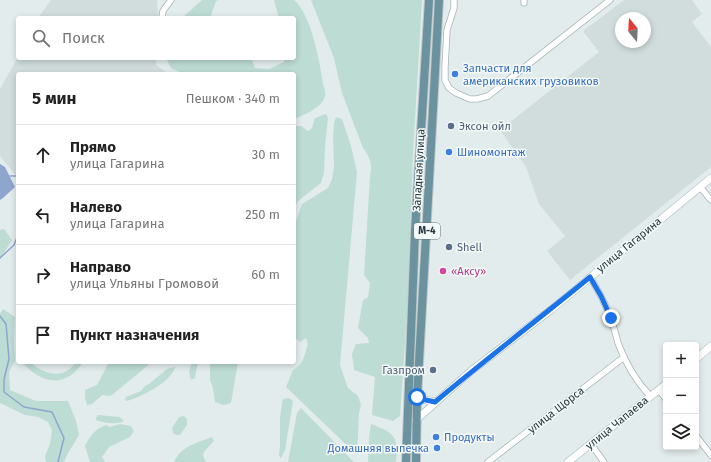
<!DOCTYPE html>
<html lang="ru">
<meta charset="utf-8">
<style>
:root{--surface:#fff;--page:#f2f2f2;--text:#222;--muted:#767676;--line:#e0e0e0}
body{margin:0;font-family:"Fira Sans",sans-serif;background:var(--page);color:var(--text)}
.controls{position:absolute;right:12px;bottom:12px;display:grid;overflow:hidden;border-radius:4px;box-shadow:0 2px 6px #0003}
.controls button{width:36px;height:36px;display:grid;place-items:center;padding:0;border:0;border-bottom:1px solid var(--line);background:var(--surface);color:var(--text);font:20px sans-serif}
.compass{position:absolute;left:615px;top:12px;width:36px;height:36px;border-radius:50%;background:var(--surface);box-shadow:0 2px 6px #0003;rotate:342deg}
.stop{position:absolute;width:12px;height:12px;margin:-9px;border:3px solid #1a73e8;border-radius:50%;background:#fff}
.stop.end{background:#1a73e8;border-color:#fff;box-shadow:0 1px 4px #0008}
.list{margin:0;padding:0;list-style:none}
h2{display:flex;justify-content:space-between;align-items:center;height:52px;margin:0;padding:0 16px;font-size:17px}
h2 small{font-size:13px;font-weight:400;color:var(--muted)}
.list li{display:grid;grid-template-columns:26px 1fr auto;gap:12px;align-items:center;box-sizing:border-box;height:60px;padding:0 16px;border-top:1px solid var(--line)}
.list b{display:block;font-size:15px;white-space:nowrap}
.list p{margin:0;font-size:13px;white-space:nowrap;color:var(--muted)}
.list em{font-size:13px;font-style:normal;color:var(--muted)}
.icon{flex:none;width:22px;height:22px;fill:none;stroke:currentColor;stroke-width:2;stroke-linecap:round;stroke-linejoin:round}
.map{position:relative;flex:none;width:711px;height:462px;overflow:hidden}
.search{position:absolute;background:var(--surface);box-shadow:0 2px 6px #0003;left:16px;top:16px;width:280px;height:44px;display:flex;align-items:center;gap:10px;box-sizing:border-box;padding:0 14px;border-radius:4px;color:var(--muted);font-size:15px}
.panel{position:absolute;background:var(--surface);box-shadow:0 2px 6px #0003;left:16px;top:72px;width:280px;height:292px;border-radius:4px}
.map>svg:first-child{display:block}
.built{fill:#d1dcdc;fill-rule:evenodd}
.green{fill:#bddcd4}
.water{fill:#8ea5ce}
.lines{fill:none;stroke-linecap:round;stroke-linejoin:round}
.stream{stroke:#8ea5ce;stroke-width:1.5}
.street-casing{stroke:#a6b2b4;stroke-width:7}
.secondary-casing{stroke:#a5b7ba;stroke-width:8}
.primary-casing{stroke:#c2c7c8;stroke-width:10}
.street{stroke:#fff;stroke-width:5.5}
.secondary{stroke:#fff;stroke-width:7}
.primary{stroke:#6a939f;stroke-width:8}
.route{stroke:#1a73e8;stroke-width:5}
.shop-dot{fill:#3f7fe0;stroke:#f3f9f9;stroke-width:1.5}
.service-dot{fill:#5c6f8a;stroke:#f3f9f9;stroke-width:1.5}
.hotel-dot{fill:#d1479c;stroke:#f3f9f9;stroke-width:1.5}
.labels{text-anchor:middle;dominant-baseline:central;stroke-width:3;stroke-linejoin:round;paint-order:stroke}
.shield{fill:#f3f9f9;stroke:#627175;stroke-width:1}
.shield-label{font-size:10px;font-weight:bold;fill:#24373c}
.shop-label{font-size:11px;fill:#366cbe;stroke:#f3f9f9;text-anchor:start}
.service-label{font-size:11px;fill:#4e5e75;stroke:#f3f9f9;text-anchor:start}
.street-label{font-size:11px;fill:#24373c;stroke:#f3f9f9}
.hotel-label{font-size:11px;fill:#b23c85;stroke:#f3f9f9;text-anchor:start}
</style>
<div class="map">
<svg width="711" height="462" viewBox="0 0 711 462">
<rect width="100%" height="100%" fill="#e3ecec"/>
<g class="built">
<path d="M 51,0 L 157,0 L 158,18 L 38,18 Z"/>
<path d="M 624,0 L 692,0 L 702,14 L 692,22 L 711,47 L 711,167 L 570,280 L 547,251 L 565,236 L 539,204 L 526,167 L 500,130 L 599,52 L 583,31 ZM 621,18 L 645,18 L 645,42 L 621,42 Z"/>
<path d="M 18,57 L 156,58 L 156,65 L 169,74 L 18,74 L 18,178 L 0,156 L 0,89 Z"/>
</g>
<g class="green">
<path d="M 202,0 L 219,0 L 216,1 L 210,18 L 182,18 Z"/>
<path d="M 274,0 L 294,0 C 311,14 320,62 323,84 C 324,87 326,92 325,96 C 324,106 303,116 294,119 L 294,74 L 183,74 L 171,68 L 166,58 L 251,58 L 255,68 L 269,69 L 284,62 L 285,58 L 294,58 L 294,18 L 279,18 Z"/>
<path d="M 311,0 L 422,0 L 413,154 L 407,315 L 400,416 L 393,421 L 372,415 L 375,377 L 354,370 L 352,354 L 356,344 L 369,343 L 368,338 L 358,328 L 363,300 L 368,297 L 370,283 L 364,275 L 370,176 C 373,165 370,157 363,148 L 342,93 L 334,58 Z"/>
<path d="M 326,114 L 328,118 L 325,147 L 324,173 L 321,183 L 298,201 L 294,208 L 294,126 L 301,126 L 308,131 L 312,128 L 315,118 Z"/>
<path d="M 336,117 L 342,119 L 351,146 L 357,172 L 340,365 L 348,388 L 358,396 L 361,405 L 359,413 L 357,455 L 286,387 L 293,370 C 303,365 305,354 308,344 L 306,338 L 300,342 L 294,337 L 294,227 L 302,204 L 328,188 L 332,179 L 334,168 L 333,139 L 334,123 Z"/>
<path d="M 4,229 L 12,240 L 0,259 L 0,230 Z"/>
<path d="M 3,309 L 15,317 L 14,338 L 15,361 L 9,372 L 10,390 L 36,401 L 68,401 L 76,421 L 79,435 L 68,453 L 64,462 L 46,462 L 45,456 L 50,444 L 52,430 L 48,422 L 38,417 L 25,415 L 0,403 L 0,314 Z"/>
<path d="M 22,362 L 30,362 C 44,375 64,380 76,362 L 83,362 C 66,389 41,384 22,362 Z"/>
<path d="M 109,362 L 152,362 L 112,395 L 110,396 L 102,395 L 92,404 L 87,405 L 85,398 L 85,390 L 97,385 Z"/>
<path d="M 192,362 L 199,362 L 197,366 L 195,378 L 191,380 L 189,372 Z"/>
<path d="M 210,362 L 238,362 L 231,403 L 224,405 L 215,402 L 213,388 L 210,380 Z"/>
<path d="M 175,367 C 172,382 141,397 127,401 L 125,400 L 126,397 L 141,391 L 145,386 L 149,384 L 167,369 Z"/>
<path d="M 289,398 L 293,401 L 285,450 L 281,458 L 279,456 L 280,446 L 280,417 L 283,399 Z"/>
<path d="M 301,408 L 354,462 L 288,462 L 297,413 Z"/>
<path d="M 98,415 L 120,417 L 124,421 C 118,425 103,423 96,420 L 96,418 Z"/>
<path d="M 184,416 L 187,419 L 187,425 L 180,435 L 176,435 L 173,433 L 172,428 L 179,417 Z"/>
<path d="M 120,424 L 131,426 L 134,431 L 130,437 L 109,447 L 102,457 L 105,462 L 90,462 L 85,446 C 90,436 95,429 106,425 L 110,427 Z"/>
<path d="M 371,424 C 394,433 399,436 396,462 L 368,462 L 369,437 Z"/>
<path d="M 212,437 L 214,441 L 204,452 L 203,456 L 206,462 L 174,462 C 180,447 198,442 212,437 Z"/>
</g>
<path class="water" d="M 0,164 L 5,167 L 15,187 L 3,198 L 0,200 Z"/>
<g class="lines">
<g class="stream">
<path d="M 10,176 L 18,176"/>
<path d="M 0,258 L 14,245 L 18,235"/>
<path d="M 0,316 L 6,324 L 9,359 L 4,379 L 4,392 L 24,407 L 52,412 L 64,438 L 58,462"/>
</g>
<g class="street-casing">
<g id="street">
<path d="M 454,0 L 454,8 L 447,30 L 445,67 L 445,80 L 449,88 L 456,93 L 470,99 L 477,99 L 488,96 L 610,0"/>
<path d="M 524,0 L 524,3"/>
<path d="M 162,18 L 163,11 L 171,0"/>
<path d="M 700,187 L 711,200"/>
<path d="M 590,277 C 598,290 606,304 611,319 C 614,327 616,335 618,343 C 625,362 636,381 650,396"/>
<path d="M 659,390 L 666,399"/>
<path d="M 696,436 L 711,455"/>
<path d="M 591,444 L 604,462"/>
<path d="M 488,462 L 624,357"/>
</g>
</g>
<g class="secondary-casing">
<g id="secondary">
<path d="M 696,359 L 711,346"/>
<path d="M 417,398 L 435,402"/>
<path d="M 416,420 L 471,371 L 552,309 L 711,178"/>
<path d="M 568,462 L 666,384"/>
</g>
</g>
<g class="primary-casing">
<g id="primary">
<path d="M 406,462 L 415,231 L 429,0"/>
<path d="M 416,462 L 417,398 L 439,0"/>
</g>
</g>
<use href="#street" class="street"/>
<use href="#secondary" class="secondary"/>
<use href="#primary" class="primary"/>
</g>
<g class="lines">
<path class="route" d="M 417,397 L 417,398 L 435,402 C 486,359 539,319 590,277 L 601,296 L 611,318"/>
</g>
<g class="shop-dot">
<circle cx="455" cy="74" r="4"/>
<circle cx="449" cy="152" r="4"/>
<circle cx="436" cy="437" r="4"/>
<circle cx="437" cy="448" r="4"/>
</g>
<g class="service-dot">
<circle cx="451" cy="126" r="4"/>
<circle cx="449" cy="247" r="4"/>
<circle cx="433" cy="370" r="4"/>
</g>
<circle class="hotel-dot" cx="443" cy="271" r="4"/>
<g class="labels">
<rect class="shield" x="414" y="223" width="26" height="16" rx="3"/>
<g class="shield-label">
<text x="427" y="231">М-4</text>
</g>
<g class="shop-label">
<text x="463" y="68">Запчасти для<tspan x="463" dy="13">американских грузовиков</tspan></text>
<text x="457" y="152">Шиномонтаж</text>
<text x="444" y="437">Продукты</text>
<text x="429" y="448" text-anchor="end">Домашняя выпечка</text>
</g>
<g class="service-label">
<text x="459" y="126">Эксон ойл</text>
<text x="457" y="247">Shell</text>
<text x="425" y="370" text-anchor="end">Газпром</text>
</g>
<g class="street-label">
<text transform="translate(419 170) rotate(-87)">Западная улица</text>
<text transform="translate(629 245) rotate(-39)">улица Гагарина</text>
<text transform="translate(556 410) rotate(-38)">улица Щорса</text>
<text transform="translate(617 423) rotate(-39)">улица Чапаева</text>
</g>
<g class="hotel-label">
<text x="451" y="271">«Аксу»</text>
</g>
</g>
</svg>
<div class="controls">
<button>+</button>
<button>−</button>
<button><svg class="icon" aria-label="layers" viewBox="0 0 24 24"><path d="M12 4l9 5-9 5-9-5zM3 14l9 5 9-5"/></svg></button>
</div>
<svg class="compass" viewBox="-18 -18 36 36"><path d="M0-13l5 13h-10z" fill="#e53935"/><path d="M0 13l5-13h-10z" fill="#767676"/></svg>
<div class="stop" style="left:417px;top:397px"></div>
<div class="stop end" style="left:611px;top:318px"></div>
<div class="search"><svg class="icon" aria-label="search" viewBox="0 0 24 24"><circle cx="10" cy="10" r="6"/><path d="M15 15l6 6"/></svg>Поиск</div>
<section class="panel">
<h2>5 мин<small>Пешком · 340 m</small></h2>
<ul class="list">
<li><svg class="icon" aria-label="ahead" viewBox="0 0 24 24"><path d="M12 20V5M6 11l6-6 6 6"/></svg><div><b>Прямо</b><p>улица Гагарина</p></div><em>30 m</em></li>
<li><svg class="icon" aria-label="left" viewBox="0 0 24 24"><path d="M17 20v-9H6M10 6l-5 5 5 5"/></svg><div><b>Налево</b><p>улица Гагарина</p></div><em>250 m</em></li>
<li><svg class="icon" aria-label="right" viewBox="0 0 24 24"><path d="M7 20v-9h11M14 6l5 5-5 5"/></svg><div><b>Направо</b><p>улица Ульяны Громовой</p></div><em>60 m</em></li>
<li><svg class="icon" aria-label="arrive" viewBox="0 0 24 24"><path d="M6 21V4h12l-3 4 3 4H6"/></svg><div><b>Пункт назначения</b></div></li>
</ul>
</section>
</div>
